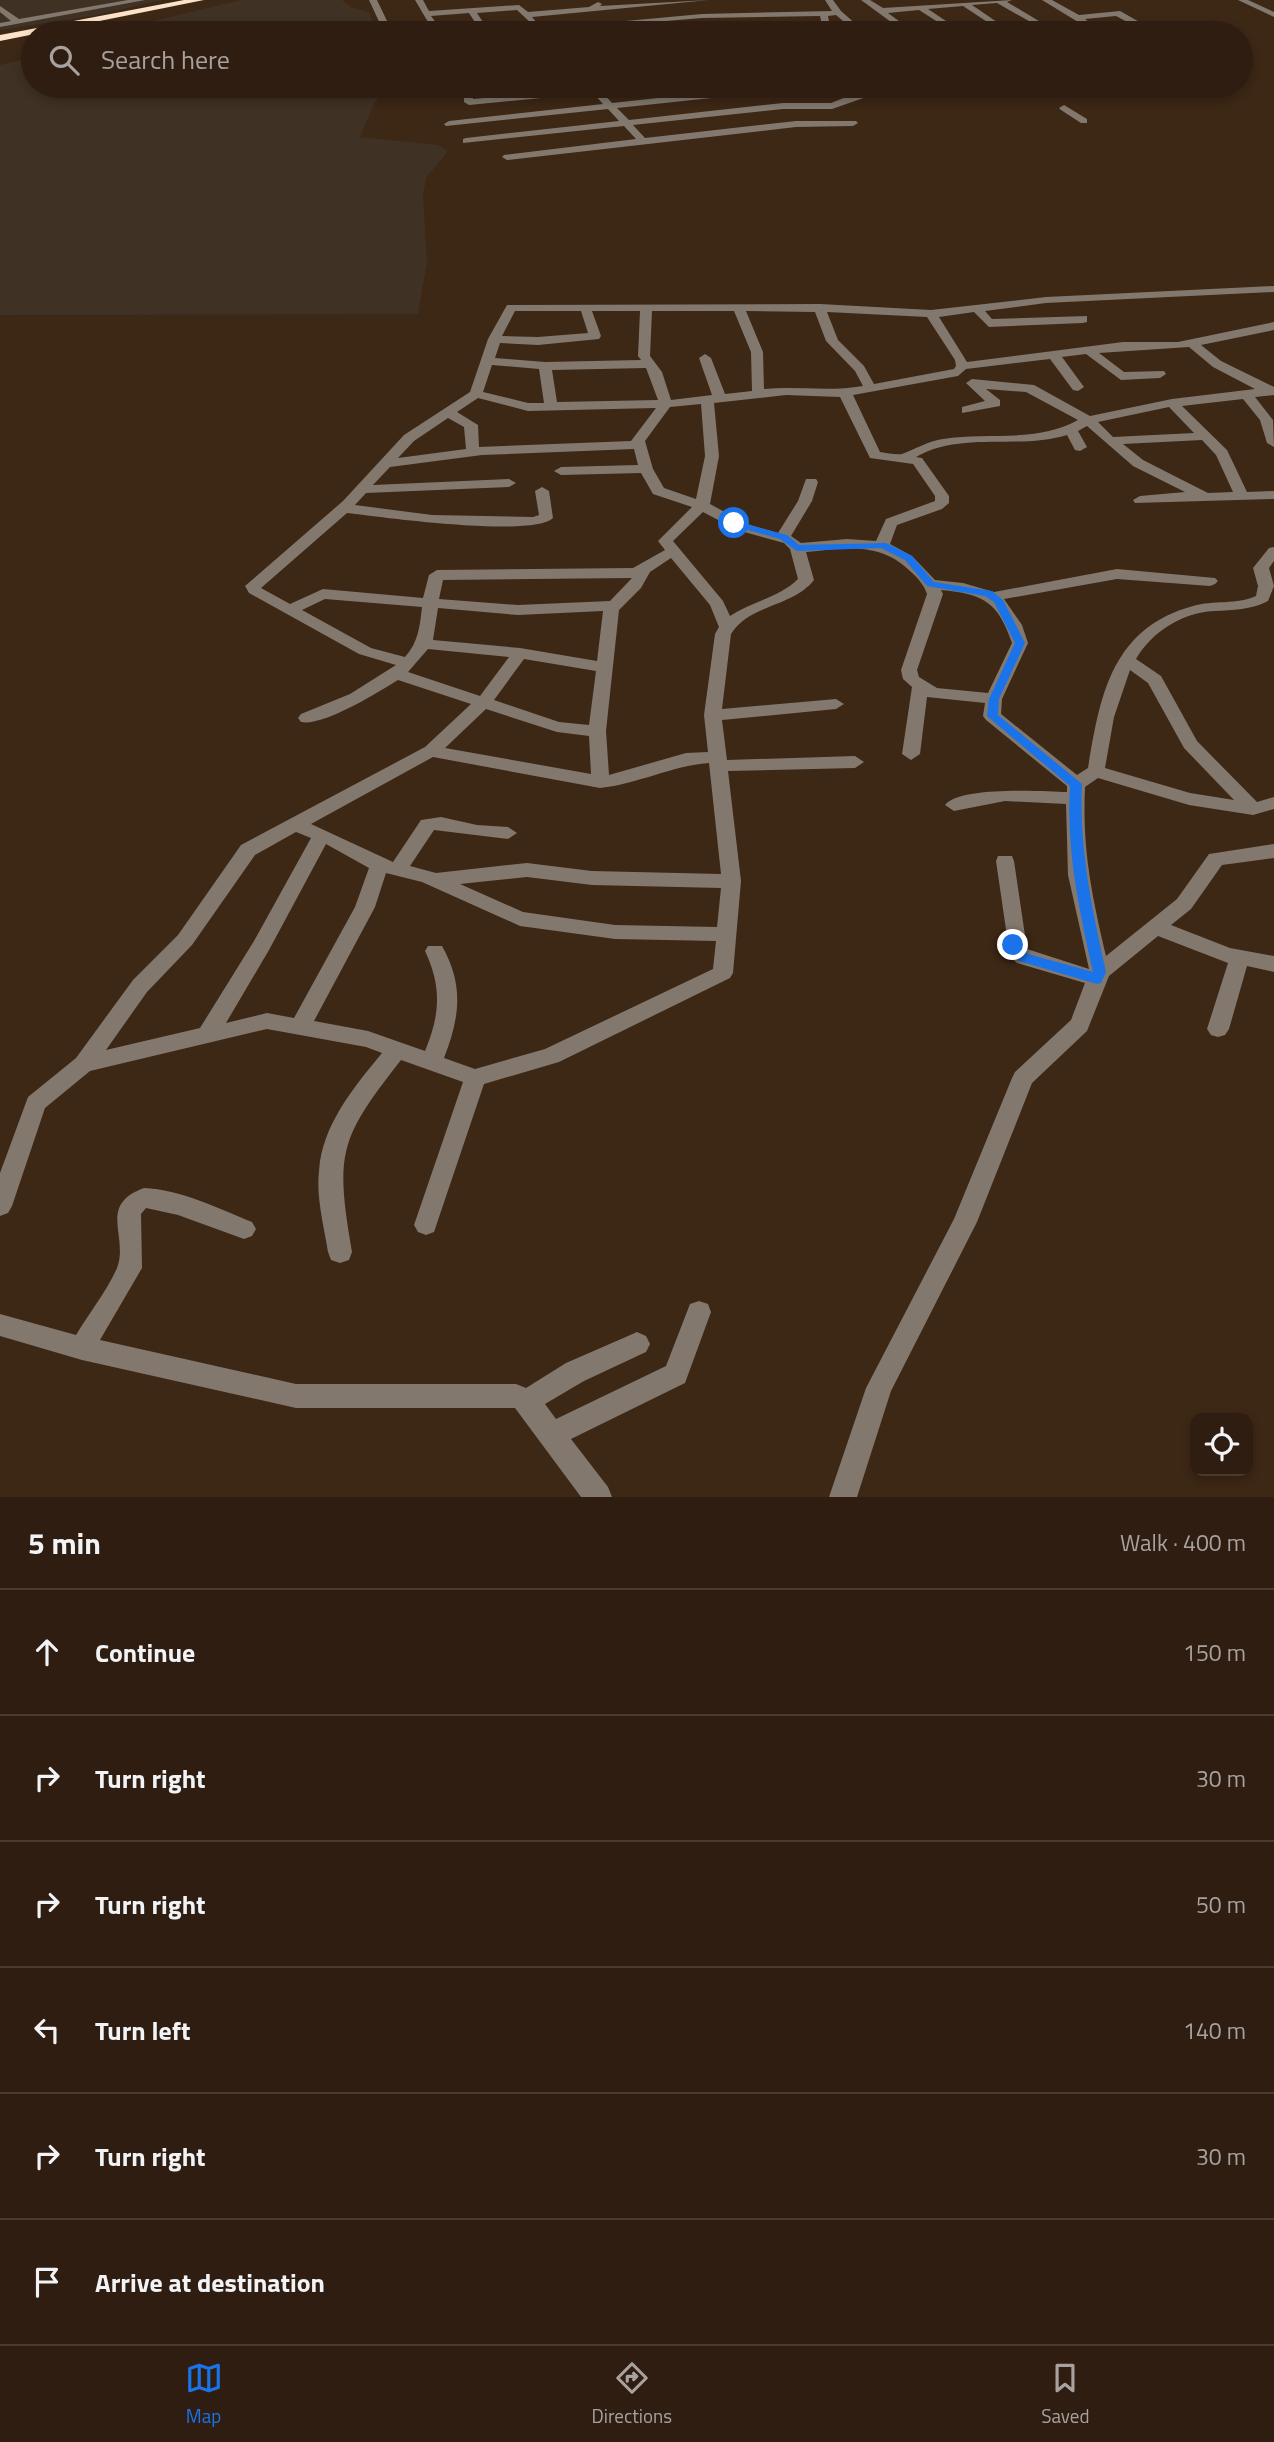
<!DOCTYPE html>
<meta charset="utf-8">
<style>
:root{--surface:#2e1d10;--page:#362619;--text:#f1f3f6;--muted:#a7a29f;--line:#493b30;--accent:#1a73e8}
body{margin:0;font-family:"Titillium Web",sans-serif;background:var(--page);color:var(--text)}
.controls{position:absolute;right:21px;bottom:21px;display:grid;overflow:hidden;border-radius:14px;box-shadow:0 4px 10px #0003}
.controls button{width:63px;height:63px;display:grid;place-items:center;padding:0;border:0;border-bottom:2px solid var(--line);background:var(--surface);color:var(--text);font:35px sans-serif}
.stop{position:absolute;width:21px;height:21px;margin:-16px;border:5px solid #1a73e8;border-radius:50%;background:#fff}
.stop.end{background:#1a73e8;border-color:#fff;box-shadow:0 2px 7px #0008}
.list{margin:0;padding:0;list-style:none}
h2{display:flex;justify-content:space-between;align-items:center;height:91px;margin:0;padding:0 28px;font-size:30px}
h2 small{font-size:23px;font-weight:400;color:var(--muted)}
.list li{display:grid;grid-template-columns:46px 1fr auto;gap:21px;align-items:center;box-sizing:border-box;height:126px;padding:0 28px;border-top:2px solid var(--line)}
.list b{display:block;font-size:26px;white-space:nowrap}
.list em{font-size:23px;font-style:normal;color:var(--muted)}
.icon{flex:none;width:38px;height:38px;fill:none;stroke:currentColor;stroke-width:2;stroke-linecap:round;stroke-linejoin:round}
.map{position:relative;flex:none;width:1274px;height:1497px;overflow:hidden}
.search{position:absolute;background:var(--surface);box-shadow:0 4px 10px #0003;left:21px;right:21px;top:21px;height:77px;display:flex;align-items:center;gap:18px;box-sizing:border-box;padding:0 24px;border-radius:38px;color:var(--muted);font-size:26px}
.sheet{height:847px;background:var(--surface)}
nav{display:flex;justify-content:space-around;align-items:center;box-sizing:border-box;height:98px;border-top:2px solid var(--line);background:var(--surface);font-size:19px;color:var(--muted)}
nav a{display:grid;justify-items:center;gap:4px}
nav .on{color:var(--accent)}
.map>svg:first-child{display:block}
.industrial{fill:#3f3124}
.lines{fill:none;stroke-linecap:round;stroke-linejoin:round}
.minor{fill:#82786e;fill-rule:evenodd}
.highway{fill:#fbe2c8;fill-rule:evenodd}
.route{fill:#1a73e8}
</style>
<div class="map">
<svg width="1274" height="1497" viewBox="0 0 1274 1497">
<rect width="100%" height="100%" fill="#3d2715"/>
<g class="industrial">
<path d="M 0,0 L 163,0 L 92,16 L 0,30 Z"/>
<path d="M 241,0 L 342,0 L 351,7 L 369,12 L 376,29 L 407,33 L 103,33 Z"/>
<path d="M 33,57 L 33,86 L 390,86 L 375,102 L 360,137 L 438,145 L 448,151 L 427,177 L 423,194 L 427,263 L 418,314 L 0,315 L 0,65 Z"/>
</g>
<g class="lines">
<g class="minor">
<path d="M 128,0 L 145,0 L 0,27 L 0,23 L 11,21 L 0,12 L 0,6 L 19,19 Z"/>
<path d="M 369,0 L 377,0 L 388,23 L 428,22 L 415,0 L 423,0 L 429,11 L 519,5 L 528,12 L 589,7 L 598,2 L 602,4 L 600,6 L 709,0 L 532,17 L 537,23 L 533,25 L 517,10 L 477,13 L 490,33 L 482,33 L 469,13 L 431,16 L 437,24 L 433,26 L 382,28 Z"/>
<path d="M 825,0 L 833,0 L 841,11 L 866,33 L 857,33 L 836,15 L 828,16 L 830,27 L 826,29 L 661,33 L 728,26 L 822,25 L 820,16 L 702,18 L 524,33 L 494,33 L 702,14 L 832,11 Z"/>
<path d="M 861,0 L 870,0 L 883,8 L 1012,0 L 1007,2 L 1059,33 L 1050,33 L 997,3 L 972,5 L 1013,33 L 1004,33 L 963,6 L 928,9 L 964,33 L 955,33 L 919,10 L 888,13 L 915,33 L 906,33 Z"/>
<path d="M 1042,0 L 1052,0 L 1079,15 L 1120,11 L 1159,33 L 1150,33 L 1140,28 L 1064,33 L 1131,24 L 1116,16 L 1085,19 L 1090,23 L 1083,25 Z"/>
<path d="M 1238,0 L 1248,0 L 1274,12 L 1274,17 Z"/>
<path d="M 464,86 L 472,86 L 473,99 L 588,88 L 587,86 L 640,86 L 602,92 L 612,103 L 768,86 L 832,86 L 836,89 L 832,92 L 768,92 L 617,108 L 629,120 L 783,103 L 831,103 L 864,90 L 898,86 L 832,109 L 783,109 L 633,125 L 645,138 L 796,121 L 856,121 L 858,123 L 853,126 L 796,127 L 507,160 L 502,157 L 504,155 L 636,139 L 624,126 L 463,143 L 463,139 L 466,138 L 619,121 L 608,109 L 446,126 L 444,124 L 449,121 L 603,104 L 593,93 L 469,105 L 464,102 Z"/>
<path d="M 921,86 L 930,86 L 939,94 L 932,96 Z"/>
<path d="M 1064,105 L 1087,119 L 1087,123 L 1081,123 L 1061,110 L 1059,108 Z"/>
<path d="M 1274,286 L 1274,292 L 1046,303 L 985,311 L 992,319 L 1087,316 L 1087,322 L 1083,323 L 989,327 L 974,312 L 939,317 L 967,362 L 1123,342 L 1178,342 L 1274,322 L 1274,330 L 1201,345 L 1221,361 L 1274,387 L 1274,395 L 1255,397 L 1273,420 L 1274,447 L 1267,443 L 1260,420 L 1243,399 L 1182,406 L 1227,450 L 1247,492 L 1274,491 L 1274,499 L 1135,503 L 1133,500 L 1140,496 L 1185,492 L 1133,466 L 1087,426 L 1078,431 L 1087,447 L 1080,451 L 1075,450 L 1067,435 C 1019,450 961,431 916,457 L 922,458 L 949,496 L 949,503 L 942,509 L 897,525 L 890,544 L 912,556 L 935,580 L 963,583 L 994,592 L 1117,569 L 1215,578 L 1218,581 L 1215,584 L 1210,586 L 1117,579 L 1004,599 L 1022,625 L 1028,643 L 1002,699 L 1001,714 L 1077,775 L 1088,768 C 1100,695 1112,628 1193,606 C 1213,600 1237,605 1256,596 L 1258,586 L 1253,568 L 1269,548 L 1274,547 L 1274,561 L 1269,568 L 1274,586 L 1268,601 C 1251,610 1233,610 1214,611 C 1181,613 1152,632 1136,659 L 1161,676 L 1197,741 L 1257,802 L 1274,797 L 1274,809 L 1253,815 L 1189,805 L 1098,778 L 1085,787 C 1082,849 1092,896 1106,956 L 1177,899 L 1209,854 L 1274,844 L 1274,858 L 1222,865 L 1191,909 L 1171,925 L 1230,948 L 1274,956 L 1274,972 L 1247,966 L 1229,1029 L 1225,1035 L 1218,1037 L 1211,1035 L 1207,1029 L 1228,963 L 1158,936 L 1109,976 L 1087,1031 L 1032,1083 L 977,1222 L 891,1391 L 857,1497 L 829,1497 L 866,1388 L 954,1219 L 1012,1078 L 1015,1072 L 1071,1020 L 1085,983 L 1017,963 L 1010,957 L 996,861 L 998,856 L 1012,856 L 1014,861 L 1027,949 L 1089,969 L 1068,875 L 1066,804 L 1005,801 L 954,811 L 945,805 C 959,786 1043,791 1067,792 L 1067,786 L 986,720 L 983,716 L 985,703 L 927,697 L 920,754 L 911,760 L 902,754 L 912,687 L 903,679 L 901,670 L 927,594 C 924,585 918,578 911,572 C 881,541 844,548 806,552 L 814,580 C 793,607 750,604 731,634 L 722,709 L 836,699 L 844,704 L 836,709 L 722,720 L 727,760 L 855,756 L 864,762 L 855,768 L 728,771 L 741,881 L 733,973 L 730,978 L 559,1062 L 484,1084 L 434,1232 L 426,1235 L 418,1232 L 414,1225 L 463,1082 L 401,1060 C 339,1139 335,1153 352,1252 L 349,1260 L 340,1263 L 331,1260 L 328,1252 C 324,1226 316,1198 319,1171 C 322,1125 354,1087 382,1053 L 366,1047 L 267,1029 L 90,1071 L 45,1108 L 12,1206 L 8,1213 L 0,1216 L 0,1173 L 28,1097 L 76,1058 L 133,980 L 178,935 L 241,845 L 425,747 L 471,704 L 398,680 C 379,692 322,727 301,722 L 298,718 L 301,714 L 350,694 L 396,665 L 359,654 L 249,593 L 245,586 L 343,501 L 404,435 L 470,392 L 488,339 L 507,305 L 820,304 L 931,310 L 1046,297 ZM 515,311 L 581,311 L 588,333 L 538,337 L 502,336 ZM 592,311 L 640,311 L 638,356 L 641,360 L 545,362 L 495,358 L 500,343 L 538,345 L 599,339 L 601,336 ZM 652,311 L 734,311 L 751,352 L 752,391 L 725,394 L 711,358 L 705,354 L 699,358 L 712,395 L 671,400 L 662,372 L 650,356 ZM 746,311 L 815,312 L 826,341 L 855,371 L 863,386 C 830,392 797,386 764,389 L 763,352 ZM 827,312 L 927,317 L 955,360 L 956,366 L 954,369 L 874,384 L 864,366 L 838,340 ZM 1189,347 L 1213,367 L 1255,389 L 1172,399 L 1090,416 L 1034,385 L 972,379 L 966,383 L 985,401 L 962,407 L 962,413 L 1000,406 L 1000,400 L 986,389 L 1026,392 L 1078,420 C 1037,443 988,432 943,439 C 928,441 916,449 902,454 C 896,455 887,453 880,452 L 853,395 L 958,376 L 966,369 L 1050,359 L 1073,390 L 1078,391 L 1084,387 L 1062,357 L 1086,354 L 1121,380 L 1160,378 L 1166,374 L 1164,371 L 1124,372 L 1099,353 ZM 492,365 L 539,369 L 544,403 L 528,403 L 483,392 ZM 646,368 L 658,400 L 557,402 L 552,370 ZM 786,395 L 840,397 L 870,458 L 913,464 L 935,496 L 935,501 L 886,519 L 876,541 L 847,539 L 801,543 L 791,536 L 812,501 L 818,482 L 816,479 L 806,479 L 798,501 L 778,533 L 747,524 L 710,504 L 719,456 L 714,403 ZM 478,398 L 528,411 L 656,408 L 631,441 L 479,447 L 478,425 L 457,412 ZM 701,404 L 705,456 L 696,499 L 664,488 L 653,469 L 645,441 L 670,407 ZM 1169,407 L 1194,433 L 1113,437 L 1098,422 ZM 448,418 L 464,427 L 466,449 L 398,458 L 414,441 ZM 1202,440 L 1216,455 L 1233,492 L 1208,493 L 1143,460 L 1123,444 ZM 634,449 L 638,465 L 561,467 L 554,471 L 561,475 L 641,473 L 653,494 L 692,507 L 658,541 L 665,550 L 633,568 L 437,570 L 429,575 L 423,598 L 323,589 L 290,604 L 261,588 L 347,513 C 381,517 532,538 553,518 L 549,491 L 542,487 L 535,491 L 539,515 L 533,517 L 432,515 L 355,505 L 366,493 L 509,487 L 516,483 L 509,479 L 373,485 L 390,467 L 482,455 ZM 703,512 L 737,530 L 784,543 L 790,549 L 798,579 C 780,597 751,602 730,616 L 723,601 L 673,541 ZM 671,558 L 710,605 L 719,627 L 715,634 L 704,715 L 708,752 L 686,753 L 609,775 L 606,731 L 619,610 L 641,588 L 650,572 ZM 632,578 L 610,601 L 518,605 L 439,599 L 443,580 ZM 941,590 C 984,594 998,602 1012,643 L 988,693 L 937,688 L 919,677 L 917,670 L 943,594 ZM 325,599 L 422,607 C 420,626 418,643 405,657 L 371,648 L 302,610 ZM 438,608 L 518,615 L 603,611 L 597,661 L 520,648 L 433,640 ZM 428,649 L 509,657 L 480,696 L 408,672 ZM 524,659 L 596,671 L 589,725 L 559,722 L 494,700 ZM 1130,670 L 1148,683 L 1184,748 L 1234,800 L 1190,793 L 1105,768 L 1114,717 ZM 486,709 L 557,732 L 589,736 L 591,774 L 445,748 ZM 433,757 L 600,788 C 638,784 671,766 709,763 L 721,874 L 592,871 L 527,863 L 436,873 L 410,866 L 434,830 L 508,839 L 517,833 L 508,827 L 477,825 L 441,817 L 421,820 L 393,862 L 311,824 ZM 296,832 L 311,838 L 254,941 L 200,1028 L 106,1050 L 147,992 L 192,945 L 255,855 ZM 326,844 L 369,868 L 355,907 L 294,1018 L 267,1013 L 226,1023 L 269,950 ZM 386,873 L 422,882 L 520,926 L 615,939 L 716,941 L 713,969 L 545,1049 L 475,1069 L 444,1058 C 460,1017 464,985 442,946 L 428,946 L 425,951 C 442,987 440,1015 425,1051 L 368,1031 L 314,1021 L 375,907 ZM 527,877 L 592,885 L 721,888 L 717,927 L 615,925 L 523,912 L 460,884 Z"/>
<path d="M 144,1188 C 180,1189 219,1209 252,1222 L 256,1229 L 252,1236 L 244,1239 L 178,1215 L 146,1208 L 141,1214 L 142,1268 L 100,1340 L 296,1384 L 516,1384 L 526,1388 L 566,1363 L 628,1336 L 637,1332 L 646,1336 L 650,1344 L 646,1352 L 584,1381 L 545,1404 L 556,1419 L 666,1366 L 690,1304 L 699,1301 L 708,1304 L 711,1312 L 685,1383 L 571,1439 L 608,1487 L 612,1497 L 581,1497 L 515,1408 L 296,1408 L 82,1360 L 0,1336 L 0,1314 L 76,1335 C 89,1313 107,1291 117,1268 C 129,1237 97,1205 144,1188 Z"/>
</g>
<path class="highway" d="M 184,0 L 204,0 L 0,41 L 0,35 Z"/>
</g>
<path class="route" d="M 734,521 L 787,535 L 799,545 L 886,543 L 912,556 L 934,582 L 992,591 L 1003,600 L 1025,643 L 999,699 L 998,715 L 1082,784 C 1079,850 1092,908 1106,972 L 1101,983 L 1097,984 L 1019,961 L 1007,945 L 1013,940 L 1028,954 L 1093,972 C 1079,909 1066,850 1070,786 L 987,716 L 989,699 L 1015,643 L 994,602 L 985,596 L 927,586 L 905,560 L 881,548 L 797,551 L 780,539 L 731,525 Z"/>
</svg>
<div class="controls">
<button><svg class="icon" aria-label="locate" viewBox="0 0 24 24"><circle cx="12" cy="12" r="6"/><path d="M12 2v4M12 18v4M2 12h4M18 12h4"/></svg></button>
</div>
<div class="stop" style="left:734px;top:523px"></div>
<div class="stop end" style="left:1013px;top:945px"></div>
<div class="search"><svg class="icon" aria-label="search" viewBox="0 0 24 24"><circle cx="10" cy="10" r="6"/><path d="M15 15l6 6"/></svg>Search here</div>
</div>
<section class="sheet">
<h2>5 min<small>Walk · 400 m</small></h2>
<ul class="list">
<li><svg class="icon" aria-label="ahead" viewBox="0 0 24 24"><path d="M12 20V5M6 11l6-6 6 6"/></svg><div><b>Continue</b></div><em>150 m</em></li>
<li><svg class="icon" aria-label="right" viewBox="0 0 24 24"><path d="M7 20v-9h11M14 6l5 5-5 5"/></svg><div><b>Turn right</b></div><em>30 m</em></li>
<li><svg class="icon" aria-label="right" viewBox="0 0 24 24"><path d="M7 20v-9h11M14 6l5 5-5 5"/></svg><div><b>Turn right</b></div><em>50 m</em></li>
<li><svg class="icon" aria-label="left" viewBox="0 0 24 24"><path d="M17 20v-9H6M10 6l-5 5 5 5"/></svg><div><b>Turn left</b></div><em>140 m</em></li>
<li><svg class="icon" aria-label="right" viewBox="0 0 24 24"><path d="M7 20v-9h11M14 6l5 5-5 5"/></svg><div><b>Turn right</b></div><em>30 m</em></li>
<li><svg class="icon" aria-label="arrive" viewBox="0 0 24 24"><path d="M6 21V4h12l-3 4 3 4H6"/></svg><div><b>Arrive at destination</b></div></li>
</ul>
</section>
<nav>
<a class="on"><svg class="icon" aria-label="map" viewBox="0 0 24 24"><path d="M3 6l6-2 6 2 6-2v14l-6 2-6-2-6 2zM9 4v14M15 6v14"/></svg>Map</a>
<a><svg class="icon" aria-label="directions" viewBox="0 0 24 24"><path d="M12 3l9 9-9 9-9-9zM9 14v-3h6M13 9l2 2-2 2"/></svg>Directions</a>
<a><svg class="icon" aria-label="saved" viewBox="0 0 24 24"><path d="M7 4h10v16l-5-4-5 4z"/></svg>Saved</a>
</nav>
